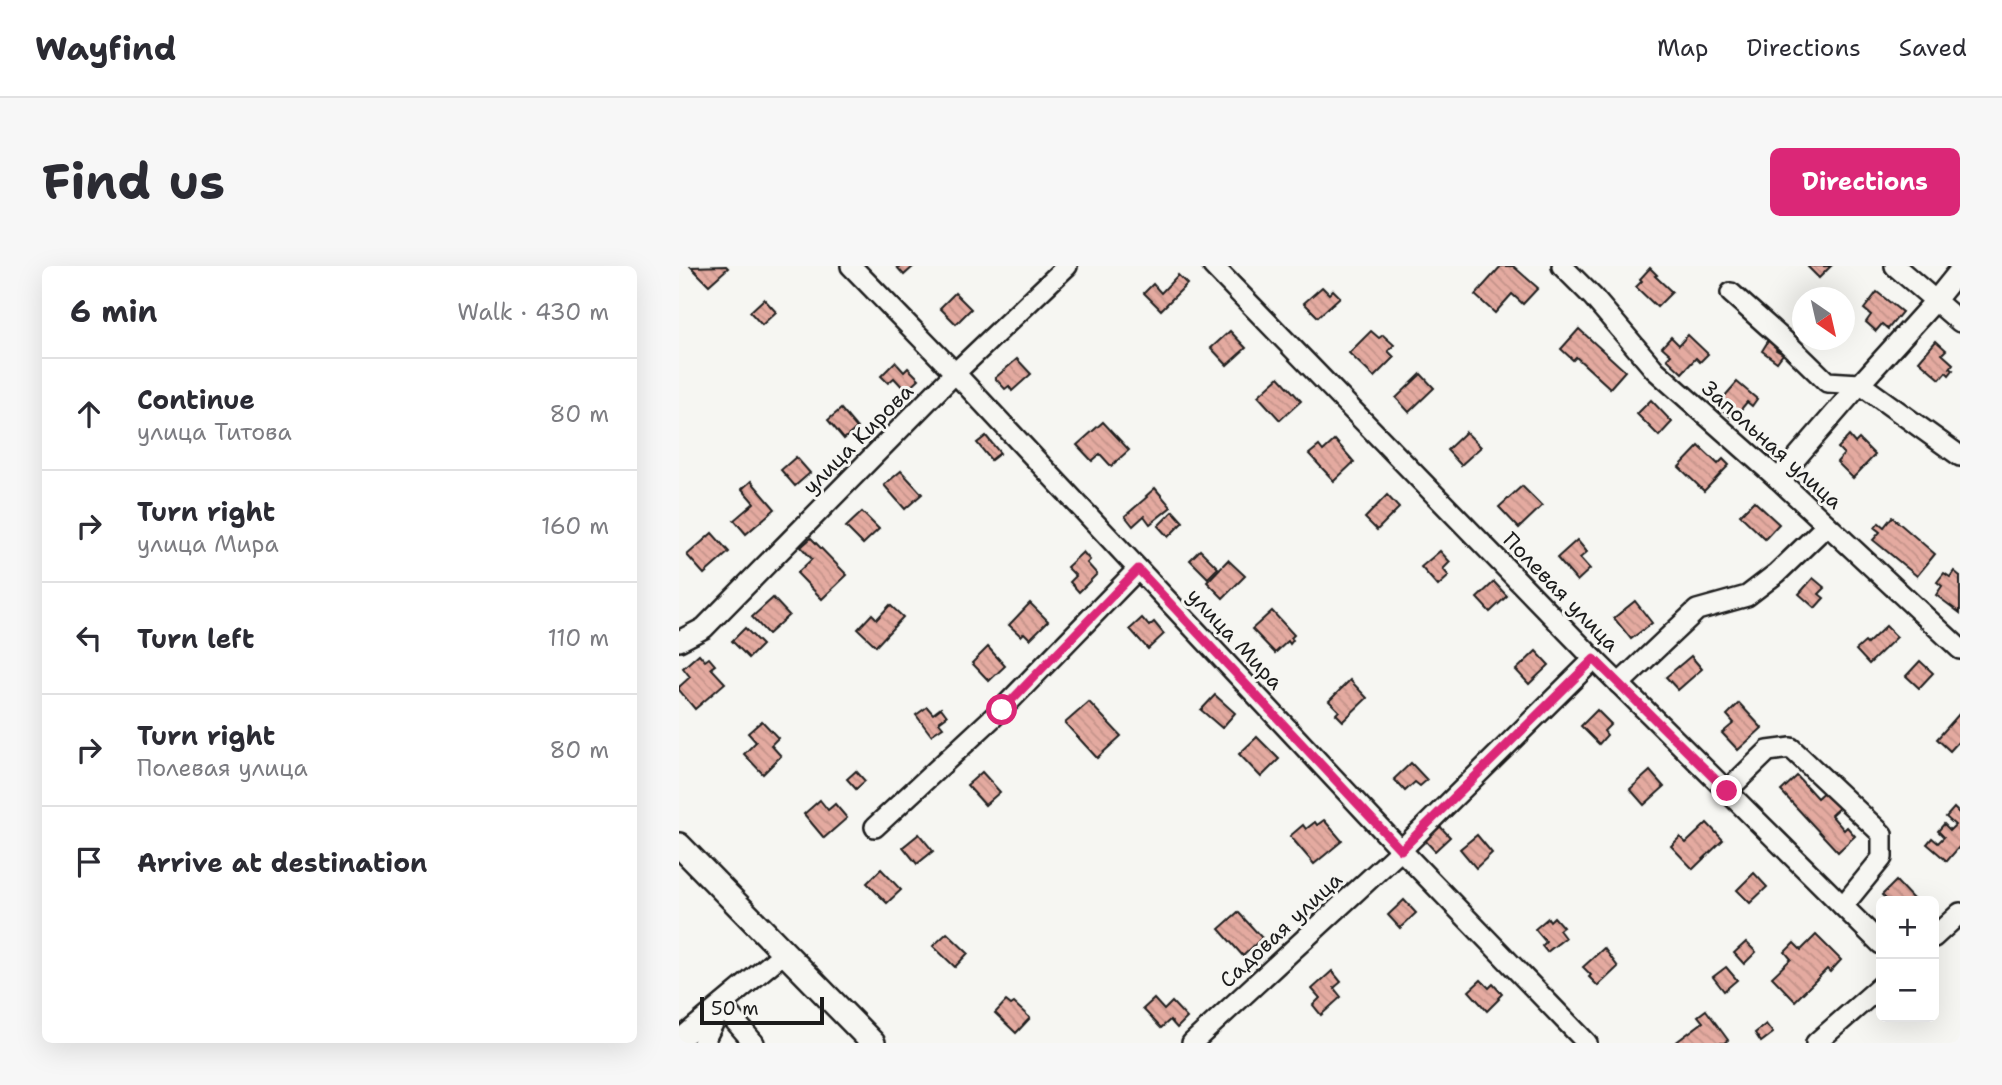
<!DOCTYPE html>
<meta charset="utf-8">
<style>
:root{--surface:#fff;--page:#f7f7f7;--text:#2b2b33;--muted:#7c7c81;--line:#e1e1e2;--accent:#db2777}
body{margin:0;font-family:"Shantell Sans",sans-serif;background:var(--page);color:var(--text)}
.controls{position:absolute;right:21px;bottom:21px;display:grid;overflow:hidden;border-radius:10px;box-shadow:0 7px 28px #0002}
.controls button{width:63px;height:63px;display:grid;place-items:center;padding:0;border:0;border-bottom:2px solid var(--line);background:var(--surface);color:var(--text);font:35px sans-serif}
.compass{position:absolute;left:1113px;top:21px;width:63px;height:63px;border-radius:50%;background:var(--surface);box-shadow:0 7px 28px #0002;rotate:146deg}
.scale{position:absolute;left:21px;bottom:18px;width:124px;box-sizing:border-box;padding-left:7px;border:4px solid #1c1c1c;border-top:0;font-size:19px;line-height:24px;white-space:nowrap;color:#1c1c1c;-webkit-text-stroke:5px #f6f6f2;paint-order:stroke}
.stop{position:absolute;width:21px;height:21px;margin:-16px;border:5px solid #db2777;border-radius:50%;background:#fff}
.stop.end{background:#db2777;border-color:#fff;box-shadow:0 2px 7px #0008}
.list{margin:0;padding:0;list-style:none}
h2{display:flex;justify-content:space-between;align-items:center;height:91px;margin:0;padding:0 28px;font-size:30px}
h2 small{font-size:23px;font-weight:400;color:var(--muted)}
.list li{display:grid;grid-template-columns:46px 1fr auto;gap:21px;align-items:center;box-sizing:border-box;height:112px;padding:0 28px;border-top:2px solid var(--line)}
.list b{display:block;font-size:26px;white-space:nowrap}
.list p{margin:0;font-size:23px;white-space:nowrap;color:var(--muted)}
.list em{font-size:23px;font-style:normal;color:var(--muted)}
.icon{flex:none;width:38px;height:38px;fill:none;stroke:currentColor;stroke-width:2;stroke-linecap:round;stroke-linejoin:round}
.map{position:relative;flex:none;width:1281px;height:777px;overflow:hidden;border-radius:10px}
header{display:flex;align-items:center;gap:42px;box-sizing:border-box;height:98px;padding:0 35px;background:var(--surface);border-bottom:2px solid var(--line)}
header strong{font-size:33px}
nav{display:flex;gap:38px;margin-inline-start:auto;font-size:24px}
.intro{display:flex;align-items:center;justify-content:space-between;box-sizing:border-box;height:168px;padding:0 42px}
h1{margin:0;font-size:49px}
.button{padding:18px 32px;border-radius:10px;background:var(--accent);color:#fff;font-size:24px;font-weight:700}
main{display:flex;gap:42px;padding:0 42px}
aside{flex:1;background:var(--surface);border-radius:10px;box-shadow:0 7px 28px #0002}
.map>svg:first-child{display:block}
.building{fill:url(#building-back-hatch);stroke:#1c1c1c;stroke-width:2}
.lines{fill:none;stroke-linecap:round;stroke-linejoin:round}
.minor-casing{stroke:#1c1c1c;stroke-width:24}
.major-casing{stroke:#1c1c1c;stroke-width:28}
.minor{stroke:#f6f6f2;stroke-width:19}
.major{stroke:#f6f6f2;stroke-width:23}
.route{stroke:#db2777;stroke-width:9}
.labels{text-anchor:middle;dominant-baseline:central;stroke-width:6;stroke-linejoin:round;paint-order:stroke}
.street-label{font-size:21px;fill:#1c1c1c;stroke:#f6f6f2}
</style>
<header>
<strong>Wayfind</strong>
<nav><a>Map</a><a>Directions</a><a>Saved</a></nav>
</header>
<div class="intro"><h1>Find us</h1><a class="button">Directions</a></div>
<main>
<aside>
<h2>6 min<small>Walk · 430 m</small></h2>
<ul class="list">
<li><svg class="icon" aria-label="ahead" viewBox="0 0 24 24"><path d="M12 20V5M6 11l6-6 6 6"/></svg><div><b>Continue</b><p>улица Титова</p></div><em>80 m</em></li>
<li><svg class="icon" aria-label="right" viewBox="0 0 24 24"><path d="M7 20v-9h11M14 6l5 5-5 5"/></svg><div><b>Turn right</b><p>улица Мира</p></div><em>160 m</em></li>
<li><svg class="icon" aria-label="left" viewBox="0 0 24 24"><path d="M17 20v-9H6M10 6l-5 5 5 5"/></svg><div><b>Turn left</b></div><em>110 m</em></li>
<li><svg class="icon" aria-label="right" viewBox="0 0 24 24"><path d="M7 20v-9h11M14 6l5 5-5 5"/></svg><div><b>Turn right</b><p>Полевая улица</p></div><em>80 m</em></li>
<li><svg class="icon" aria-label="arrive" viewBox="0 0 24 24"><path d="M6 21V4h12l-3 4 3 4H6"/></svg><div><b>Arrive at destination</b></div></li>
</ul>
</aside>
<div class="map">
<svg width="1281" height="777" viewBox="0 0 1281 777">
<defs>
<pattern id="building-back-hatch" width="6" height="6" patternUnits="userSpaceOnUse" patternTransform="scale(1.75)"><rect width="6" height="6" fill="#e4aaa0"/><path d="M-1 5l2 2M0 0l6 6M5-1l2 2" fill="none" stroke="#c39289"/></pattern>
</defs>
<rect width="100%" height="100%" fill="#f6f6f2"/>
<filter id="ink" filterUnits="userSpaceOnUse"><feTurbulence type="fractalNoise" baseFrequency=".0143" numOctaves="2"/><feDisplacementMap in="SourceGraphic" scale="14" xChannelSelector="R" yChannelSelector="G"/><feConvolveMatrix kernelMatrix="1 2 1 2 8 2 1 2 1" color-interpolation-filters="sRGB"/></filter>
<g filter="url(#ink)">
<g class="building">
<path d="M 47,0 L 49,2 L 30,19 L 12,1 Z"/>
<path d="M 217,0 L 235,0 L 225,9 Z"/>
<path d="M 822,0 L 834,0 L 859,22 L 844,38 L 833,28 L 816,47 L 796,29 Z"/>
<path d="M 1130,0 L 1152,0 L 1140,12 L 1129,1 Z"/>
<path d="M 971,2 L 978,9 L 976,10 L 993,26 L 978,41 L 957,21 L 963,15 L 961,13 Z"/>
<path d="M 499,9 L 508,18 L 482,44 L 465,27 L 474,18 L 482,27 Z"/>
<path d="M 643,21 L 650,28 L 654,24 L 661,31 L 639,51 L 625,37 Z"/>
<path d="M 1198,26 L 1223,46 L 1209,63 L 1203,58 L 1197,65 L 1187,56 L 1192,49 L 1185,43 Z"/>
<path d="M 276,27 L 292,43 L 277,58 L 261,42 Z"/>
<path d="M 85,33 L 97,46 L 83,59 L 71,46 Z"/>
<path d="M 900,63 L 946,105 L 931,122 L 897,91 L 894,94 L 882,83 Z"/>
<path d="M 551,65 L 567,82 L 548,99 L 532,82 Z"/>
<path d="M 692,65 L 700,72 L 704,69 L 715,79 L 709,85 L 715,91 L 695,111 L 670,87 Z"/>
<path d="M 1009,69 L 1029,88 L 1021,96 L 1017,92 L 1003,107 L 988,93 L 992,89 L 983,81 L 992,71 L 1000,79 Z"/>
<path d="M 1091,72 L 1100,79 L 1097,84 L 1104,88 L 1098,96 L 1083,85 Z"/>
<path d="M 1257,75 L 1267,84 L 1263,88 L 1274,98 L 1271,102 L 1274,104 L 1270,109 L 1267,106 L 1261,113 L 1240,95 Z"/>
<path d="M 338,93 L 352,108 L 333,125 L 330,120 L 326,123 L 316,112 Z"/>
<path d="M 216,96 L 225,106 L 229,102 L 240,113 L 227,125 L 215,112 L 209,117 L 202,110 Z"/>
<path d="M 742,108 L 755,122 L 730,146 L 717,132 Z"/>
<path d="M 600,111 L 622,135 L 601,154 L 579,130 Z"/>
<path d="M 1058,116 L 1078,133 L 1073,140 L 1068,136 L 1054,153 L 1038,139 Z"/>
<path d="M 972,134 L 993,156 L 980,170 L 958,148 Z"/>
<path d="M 162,143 L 178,162 L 165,173 L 149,154 Z"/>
<path d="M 424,156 L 450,184 L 432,200 L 421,188 L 413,195 L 398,179 Z"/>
<path d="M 787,166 L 802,181 L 782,199 L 768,184 Z"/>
<path d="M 307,170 L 321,187 L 312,194 L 298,177 Z"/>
<path d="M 1170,170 L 1176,177 L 1180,173 L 1196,189 L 1174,212 L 1158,196 L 1165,188 L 1159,182 Z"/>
<path d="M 656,174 L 675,196 L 655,215 L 630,188 L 640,180 L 644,185 Z"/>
<path d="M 1020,180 L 1039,198 L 1044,193 L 1050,199 L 1025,225 L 1000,201 Z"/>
<path d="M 117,191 L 131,207 L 116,220 L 102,204 Z"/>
<path d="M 222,205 L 243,228 L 226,243 L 205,219 Z"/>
<path d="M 72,215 L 96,243 L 67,268 L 55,254 L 75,237 L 63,223 Z"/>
<path d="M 843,220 L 863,240 L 840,262 L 820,241 Z"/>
<path d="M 476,222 L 492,241 L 471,258 L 465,250 L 454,260 L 446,250 L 468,231 L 467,230 Z"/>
<path d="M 708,229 L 720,242 L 698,264 L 686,252 Z"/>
<path d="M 1075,235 L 1100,258 L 1086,273 L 1061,249 Z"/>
<path d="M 494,245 L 504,256 L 489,271 L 479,260 Z"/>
<path d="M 183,246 L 200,263 L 184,278 L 167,261 Z"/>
<path d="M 1213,251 L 1256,288 L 1238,310 L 1194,274 L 1201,266 L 1196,262 L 1200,257 L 1205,261 Z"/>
<path d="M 33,267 L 50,286 L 25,308 L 8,289 Z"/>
<path d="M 132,272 L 168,309 L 143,333 L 118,307 L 133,293 L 122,281 Z"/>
<path d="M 898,274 L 908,286 L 901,292 L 911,303 L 898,315 L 878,292 Z"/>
<path d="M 521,284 L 539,302 L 529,312 L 511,294 Z"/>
<path d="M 761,285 L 771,296 L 764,303 L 770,310 L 759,320 L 742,301 Z"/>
<path d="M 404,286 L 411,294 L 408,297 L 418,308 L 400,326 L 391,316 L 397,310 L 388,301 Z"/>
<path d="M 549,294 L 566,310 L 544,332 L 528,316 Z"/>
<path d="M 1275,305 L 1281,310 L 1281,347 L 1257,329 L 1263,320 L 1258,316 L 1265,307 L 1271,311 Z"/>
<path d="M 1134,312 L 1146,322 L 1140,328 L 1145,332 L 1136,342 L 1120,328 Z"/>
<path d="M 815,316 L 828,330 L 811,346 L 798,332 Z"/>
<path d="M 94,332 L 110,349 L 89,368 L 73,351 Z"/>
<path d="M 956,335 L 973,357 L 952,373 L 935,352 Z"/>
<path d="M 351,337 L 369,355 L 351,373 L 345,367 L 342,370 L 330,359 Z"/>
<path d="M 211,339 L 224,351 L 197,380 L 179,363 L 193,348 L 198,353 Z"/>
<path d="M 593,345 L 615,369 L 612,372 L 614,374 L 611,378 L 609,375 L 596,387 L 573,363 Z"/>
<path d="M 463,352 L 470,360 L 475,356 L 485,368 L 469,383 L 451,363 Z"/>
<path d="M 1207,360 L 1218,371 L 1190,398 L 1177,384 L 1186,376 L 1188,378 Z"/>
<path d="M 66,362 L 83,379 L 70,392 L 53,375 Z"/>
<path d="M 309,381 L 326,400 L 310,415 L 293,397 Z"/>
<path d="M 857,385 L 870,399 L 850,418 L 837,404 Z"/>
<path d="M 20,388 L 26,395 L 30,392 L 36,399 L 32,402 L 46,417 L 16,443 L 0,424 L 0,421 L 11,411 L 4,402 Z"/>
<path d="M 1012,390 L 1023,403 L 999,424 L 987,411 Z"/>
<path d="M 1241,395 L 1254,407 L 1240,422 L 1227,410 Z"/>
<path d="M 671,414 L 688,432 L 664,455 L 657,448 L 660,445 L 650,435 Z"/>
<path d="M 536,429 L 556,447 L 543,462 L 522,444 Z"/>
<path d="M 410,436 L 442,470 L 418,492 L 386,457 Z"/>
<path d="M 1060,437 L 1083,462 L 1059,484 L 1043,467 L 1055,457 L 1048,449 Z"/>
<path d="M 248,441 L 254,448 L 262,442 L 268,450 L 260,456 L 264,461 L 252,469 L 237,449 Z"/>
<path d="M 918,444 L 932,458 L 925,465 L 928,469 L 920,478 L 902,460 Z"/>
<path d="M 1281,447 L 1281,474 L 1271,485 L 1258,473 Z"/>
<path d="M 83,455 L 99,472 L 92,479 L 102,490 L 84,508 L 65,488 L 77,476 L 69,467 Z"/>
<path d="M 578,471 L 600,493 L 582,511 L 560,488 Z"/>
<path d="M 732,497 L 748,514 L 741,520 L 736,516 L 726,525 L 715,513 Z"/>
<path d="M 177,505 L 186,515 L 177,523 L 168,513 Z"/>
<path d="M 971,505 L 985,521 L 965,539 L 951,523 Z"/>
<path d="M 303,506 L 321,526 L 306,539 L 288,519 Z"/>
<path d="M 1118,510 L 1138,532 L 1148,523 L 1163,539 L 1152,549 L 1165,564 L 1168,561 L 1176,570 L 1159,586 L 1102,525 Z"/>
<path d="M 141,534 L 149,544 L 156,538 L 168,552 L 145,572 L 125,548 Z"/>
<path d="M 1275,542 L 1281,548 L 1281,580 L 1268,595 L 1248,578 L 1253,572 L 1259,577 L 1265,571 L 1259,565 L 1265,558 L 1271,564 L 1276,559 L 1267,551 Z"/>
<path d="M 645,554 L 663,575 L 635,598 L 611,570 L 624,559 L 627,563 L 636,556 L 638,559 Z"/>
<path d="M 757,556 L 771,571 L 756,585 L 742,570 Z"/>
<path d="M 1028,557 L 1044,574 L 1014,603 L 992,580 L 1001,571 L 1007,577 Z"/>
<path d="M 240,568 L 254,585 L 238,598 L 224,581 Z"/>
<path d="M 798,569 L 813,587 L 797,602 L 781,583 Z"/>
<path d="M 202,603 L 222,624 L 208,637 L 188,617 Z"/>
<path d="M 1075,607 L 1088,621 L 1071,637 L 1058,624 Z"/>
<path d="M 1217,615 L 1235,634 L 1234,635 L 1209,635 L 1203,629 Z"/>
<path d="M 725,634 L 737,647 L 721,662 L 709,649 Z"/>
<path d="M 559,646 L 583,672 L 564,690 L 540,663 Z"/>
<path d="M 875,651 L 884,661 L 880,664 L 886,672 L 868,686 L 863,680 L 867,676 L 856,663 L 869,652 L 871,655 Z"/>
<path d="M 268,667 L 289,687 L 276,701 L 254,680 Z"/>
<path d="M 1137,669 L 1162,694 L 1151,706 L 1148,703 L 1116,735 L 1093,711 L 1112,693 L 1106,686 L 1115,677 L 1122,684 Z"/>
<path d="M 1067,676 L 1077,686 L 1065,698 L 1055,687 Z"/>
<path d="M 925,682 L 939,701 L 919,720 L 910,711 L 912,709 L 904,701 Z"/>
<path d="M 1047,701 L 1058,714 L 1045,725 L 1034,711 Z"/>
<path d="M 653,705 L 662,716 L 655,722 L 662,731 L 642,749 L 634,739 L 641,732 L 633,723 Z"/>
<path d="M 802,714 L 810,722 L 814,718 L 823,728 L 819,732 L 820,733 L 808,745 L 790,725 Z"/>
<path d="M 475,733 L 485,744 L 493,736 L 508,752 L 498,762 L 491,754 L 482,762 L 464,743 Z"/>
<path d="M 327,735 L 332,739 L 335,737 L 351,752 L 337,767 L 316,747 Z"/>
<path d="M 1027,744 L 1049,774 L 1045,777 L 996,777 L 1024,756 L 1019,750 Z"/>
<path d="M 1087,758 L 1094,767 L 1082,776 L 1076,767 Z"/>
</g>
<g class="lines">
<g class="minor-casing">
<g id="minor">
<path d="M 172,0 L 276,107 L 722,584 L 908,777"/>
<path d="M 534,0 L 915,393 L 1202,678"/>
<path d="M 883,0 L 914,31 L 976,104 L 1099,213 L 1281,383"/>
<path d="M 1216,0 L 1281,56"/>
<path d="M 1052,27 L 1108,77 L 1148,116 L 1181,118 L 1281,190"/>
<path d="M 1099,213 L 1181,118 L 1256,35 L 1281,4"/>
<path d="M 0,375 L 25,362 L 276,107 L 388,0"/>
<path d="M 940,418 L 1018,344 L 1068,330 L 1098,307 L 1148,259"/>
<path d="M 1048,525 L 1089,485 L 1112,482 L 1203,568 L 1203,592 L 1164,640"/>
<path d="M 196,561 L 322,444 L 459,303"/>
<path d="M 1255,671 L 1281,647"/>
<path d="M 0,774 L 106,686"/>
<path d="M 24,777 L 43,740 L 75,777"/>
<path d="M 513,777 L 722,584 L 915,393"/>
<path d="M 1137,777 L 1202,720"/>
</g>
</g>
<g class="major-casing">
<path id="major" d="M 0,579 L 194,777"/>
</g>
<use href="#minor" class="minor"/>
<use href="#major" class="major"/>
</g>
</g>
<g class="lines" filter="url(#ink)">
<path class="route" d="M 323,444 L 459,303 L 722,584 L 915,393 L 1048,525"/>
</g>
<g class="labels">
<g class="street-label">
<text transform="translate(179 173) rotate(-45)">улица Кирова</text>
<text transform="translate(1093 179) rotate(42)">Запольная улица</text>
<text transform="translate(882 326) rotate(46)">Полевая улица</text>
<text transform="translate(556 373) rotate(47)">улица Мира</text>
<text transform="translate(602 664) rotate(-43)">Садовая улица</text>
</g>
</g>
</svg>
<div class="controls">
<button>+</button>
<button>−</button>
</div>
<svg class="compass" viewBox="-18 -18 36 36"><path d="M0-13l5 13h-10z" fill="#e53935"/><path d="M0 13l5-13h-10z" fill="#7c7c81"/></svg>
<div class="scale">50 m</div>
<div class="stop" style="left:323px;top:444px"></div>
<div class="stop end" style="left:1048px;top:525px"></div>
</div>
</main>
